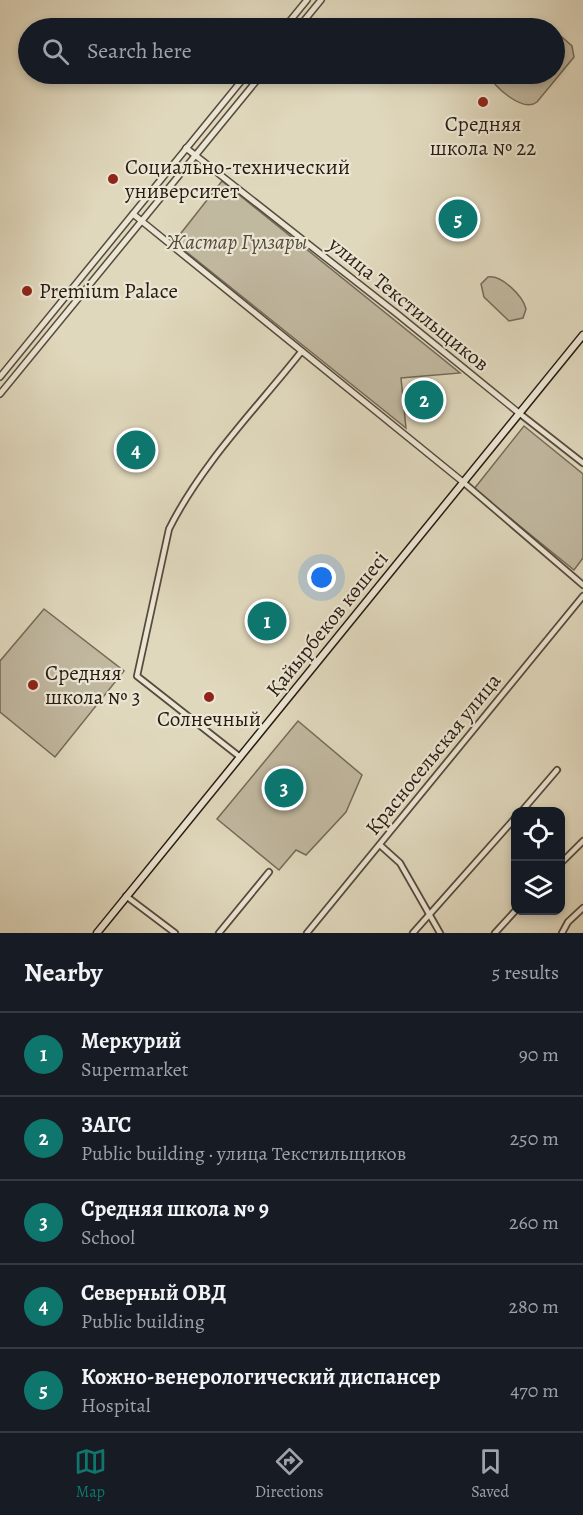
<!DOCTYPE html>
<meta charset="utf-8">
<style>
:root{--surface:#171b24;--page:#20242c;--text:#f1f3f6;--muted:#9ea1a6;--line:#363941;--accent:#0f766e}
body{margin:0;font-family:Alegreya,serif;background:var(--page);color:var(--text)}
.controls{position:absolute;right:18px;bottom:18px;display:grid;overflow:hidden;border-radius:12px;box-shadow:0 3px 9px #0003}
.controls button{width:54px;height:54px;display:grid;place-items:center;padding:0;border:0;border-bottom:2px solid var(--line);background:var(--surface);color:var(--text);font:30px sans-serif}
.you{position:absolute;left:322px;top:578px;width:21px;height:21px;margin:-15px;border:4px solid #fff;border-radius:50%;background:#1a73e8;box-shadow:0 0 0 9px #1a73e833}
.badge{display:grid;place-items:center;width:39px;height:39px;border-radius:50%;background:var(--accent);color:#fff;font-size:20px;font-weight:700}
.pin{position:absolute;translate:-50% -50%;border:3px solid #fff;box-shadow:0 2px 6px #0006}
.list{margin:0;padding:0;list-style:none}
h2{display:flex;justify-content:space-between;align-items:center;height:78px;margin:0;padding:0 24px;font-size:26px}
h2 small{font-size:20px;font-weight:400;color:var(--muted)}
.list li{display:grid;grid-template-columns:39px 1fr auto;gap:18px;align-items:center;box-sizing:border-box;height:84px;padding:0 24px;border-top:2px solid var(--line)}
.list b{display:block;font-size:22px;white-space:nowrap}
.list p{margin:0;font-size:20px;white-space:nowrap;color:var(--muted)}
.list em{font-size:20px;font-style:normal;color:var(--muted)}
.icon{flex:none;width:33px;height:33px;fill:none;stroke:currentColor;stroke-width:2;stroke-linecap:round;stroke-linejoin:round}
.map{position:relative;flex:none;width:583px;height:933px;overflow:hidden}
.search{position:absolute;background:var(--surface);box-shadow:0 3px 9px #0003;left:18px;right:18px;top:18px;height:66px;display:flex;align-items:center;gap:15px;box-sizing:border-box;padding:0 21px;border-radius:33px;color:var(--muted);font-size:22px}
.sheet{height:498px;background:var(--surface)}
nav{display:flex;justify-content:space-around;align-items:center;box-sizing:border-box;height:84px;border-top:2px solid var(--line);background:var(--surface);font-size:16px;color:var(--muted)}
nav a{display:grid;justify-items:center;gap:3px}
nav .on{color:var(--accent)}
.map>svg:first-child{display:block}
.green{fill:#c1b8a0;stroke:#756a58;stroke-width:1.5}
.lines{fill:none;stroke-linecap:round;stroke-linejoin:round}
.minor-casing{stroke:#574a3c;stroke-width:8}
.tertiary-casing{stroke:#574a3c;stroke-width:8}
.secondary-casing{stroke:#291b11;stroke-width:9}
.minor{stroke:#ebe6d4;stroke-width:4.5}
.tertiary{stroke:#ebe6d4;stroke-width:5}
.secondary{stroke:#ebe6d4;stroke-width:6}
.poi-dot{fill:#8f2418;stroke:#ebe6d4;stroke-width:2}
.labels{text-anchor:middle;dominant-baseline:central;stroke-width:4.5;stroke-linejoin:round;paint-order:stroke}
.poi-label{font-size:21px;fill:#291b11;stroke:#ebe6d4;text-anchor:start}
.park-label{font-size:21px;font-style:italic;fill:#574a3c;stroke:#ebe6d4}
.street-label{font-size:21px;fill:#291b11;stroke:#ebe6d4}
</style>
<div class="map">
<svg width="583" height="933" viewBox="0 0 583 933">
<rect width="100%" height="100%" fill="#e0d8bd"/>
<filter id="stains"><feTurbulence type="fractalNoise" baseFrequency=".00333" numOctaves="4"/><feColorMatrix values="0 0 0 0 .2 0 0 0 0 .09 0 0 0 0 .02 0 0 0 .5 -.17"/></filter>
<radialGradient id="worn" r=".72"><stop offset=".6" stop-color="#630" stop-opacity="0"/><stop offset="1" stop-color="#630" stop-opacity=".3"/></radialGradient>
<g class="green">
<path d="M 555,31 L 572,46 L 574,57 L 537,102 C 523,113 494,87 488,74 L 554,74 Z"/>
<path d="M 222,181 L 460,373 L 401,378 L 406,428 L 174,242 Z"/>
<path d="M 488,277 C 502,275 523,296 526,309 L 523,318 L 509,321 L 484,297 L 481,284 Z"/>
<path d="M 524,426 L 583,474 L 583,558 L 574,570 L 474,489 Z"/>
<path d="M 44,609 L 124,671 L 55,757 L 0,712 L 0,661 Z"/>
<path d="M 298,721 L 362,775 L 346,812 L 306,855 L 296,850 L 279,870 L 217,819 Z"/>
</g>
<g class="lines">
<g class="minor-casing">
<g id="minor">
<path d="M 519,413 L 583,463"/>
<path d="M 463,482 L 583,585"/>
<path d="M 240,757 L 137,676 L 169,529 C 202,463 256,409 301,352"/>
<path d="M 521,812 L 557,770"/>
<path d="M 380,845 L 400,863 L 440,933"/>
<path d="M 560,864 L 583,841"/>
<path d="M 126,896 L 175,933"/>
<path d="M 219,933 L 269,872"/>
<path d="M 307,933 L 583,596"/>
<path d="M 413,933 L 516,817"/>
<path d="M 495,933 L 516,910"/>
<path d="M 562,933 L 568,922 L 583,908"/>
</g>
</g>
<g class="tertiary-casing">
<g id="tertiary">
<path d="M 284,28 L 307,0"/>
<path d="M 298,28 L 321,0"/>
<path d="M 186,148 L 396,313 L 519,413"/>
<path d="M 133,214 L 463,482"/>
<path d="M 0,377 L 247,74"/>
<path d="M 0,394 L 262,74"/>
</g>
</g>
<g class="secondary-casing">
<path id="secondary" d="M 97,933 L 583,335"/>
</g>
<use href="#minor" class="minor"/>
<use href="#tertiary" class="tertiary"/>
<use href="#secondary" class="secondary"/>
</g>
<g class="poi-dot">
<circle cx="483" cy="102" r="6"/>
<circle cx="113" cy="179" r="6"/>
<circle cx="27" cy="291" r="6"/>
<circle cx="33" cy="685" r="6"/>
<circle cx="209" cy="697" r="6"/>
</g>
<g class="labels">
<g class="poi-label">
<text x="483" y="124" text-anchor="middle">Средняя<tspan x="483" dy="24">школа № 22</tspan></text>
<text x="125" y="167">Социально-технический<tspan x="125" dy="24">университет</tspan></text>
<text x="39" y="291">Premium Palace</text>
<text x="45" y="673">Средняя<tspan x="45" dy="24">школа № 3</tspan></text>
<text x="209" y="719" text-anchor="middle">Солнечный</text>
</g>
<g class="park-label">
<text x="237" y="242">Жастар Гүлзары</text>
</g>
<g class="street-label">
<text transform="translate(409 304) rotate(39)">улица Текстильщиков</text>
<text transform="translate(327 624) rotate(-51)">Қайырбеков көшесі</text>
<text transform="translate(433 754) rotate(-51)">Красносельская улица</text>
</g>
</g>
<rect width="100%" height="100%" filter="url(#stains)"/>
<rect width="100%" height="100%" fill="url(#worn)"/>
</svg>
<div class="controls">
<button><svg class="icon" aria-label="locate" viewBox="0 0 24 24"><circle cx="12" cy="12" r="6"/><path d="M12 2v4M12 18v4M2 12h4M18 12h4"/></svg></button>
<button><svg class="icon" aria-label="layers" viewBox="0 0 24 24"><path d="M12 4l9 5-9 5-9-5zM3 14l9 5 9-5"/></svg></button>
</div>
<div class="you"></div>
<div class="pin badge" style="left:267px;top:621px">1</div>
<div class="pin badge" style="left:424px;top:400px">2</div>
<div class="pin badge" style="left:284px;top:788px">3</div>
<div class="pin badge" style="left:136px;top:450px">4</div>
<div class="pin badge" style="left:458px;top:219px">5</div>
<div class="search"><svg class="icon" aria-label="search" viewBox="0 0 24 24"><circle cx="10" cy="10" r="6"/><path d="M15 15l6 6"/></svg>Search here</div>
</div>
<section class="sheet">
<h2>Nearby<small>5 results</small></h2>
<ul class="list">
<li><span class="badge">1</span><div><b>Меркурий</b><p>Supermarket</p></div><em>90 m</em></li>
<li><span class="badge">2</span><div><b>ЗАГС</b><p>Public building · улица Текстильщиков</p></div><em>250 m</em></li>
<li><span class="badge">3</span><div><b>Средняя школа № 9</b><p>School</p></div><em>260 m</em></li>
<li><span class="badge">4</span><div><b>Северный ОВД</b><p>Public building</p></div><em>280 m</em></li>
<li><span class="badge">5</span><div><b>Кожно-венерологический диспансер</b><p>Hospital</p></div><em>470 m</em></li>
</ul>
</section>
<nav>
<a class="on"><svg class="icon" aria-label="map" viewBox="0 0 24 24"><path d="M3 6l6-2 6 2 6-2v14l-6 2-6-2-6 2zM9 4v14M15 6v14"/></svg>Map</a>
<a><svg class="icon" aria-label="directions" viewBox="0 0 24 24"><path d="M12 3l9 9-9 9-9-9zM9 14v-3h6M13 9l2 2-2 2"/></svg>Directions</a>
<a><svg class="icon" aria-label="saved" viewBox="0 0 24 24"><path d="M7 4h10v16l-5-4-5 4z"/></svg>Saved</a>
</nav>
